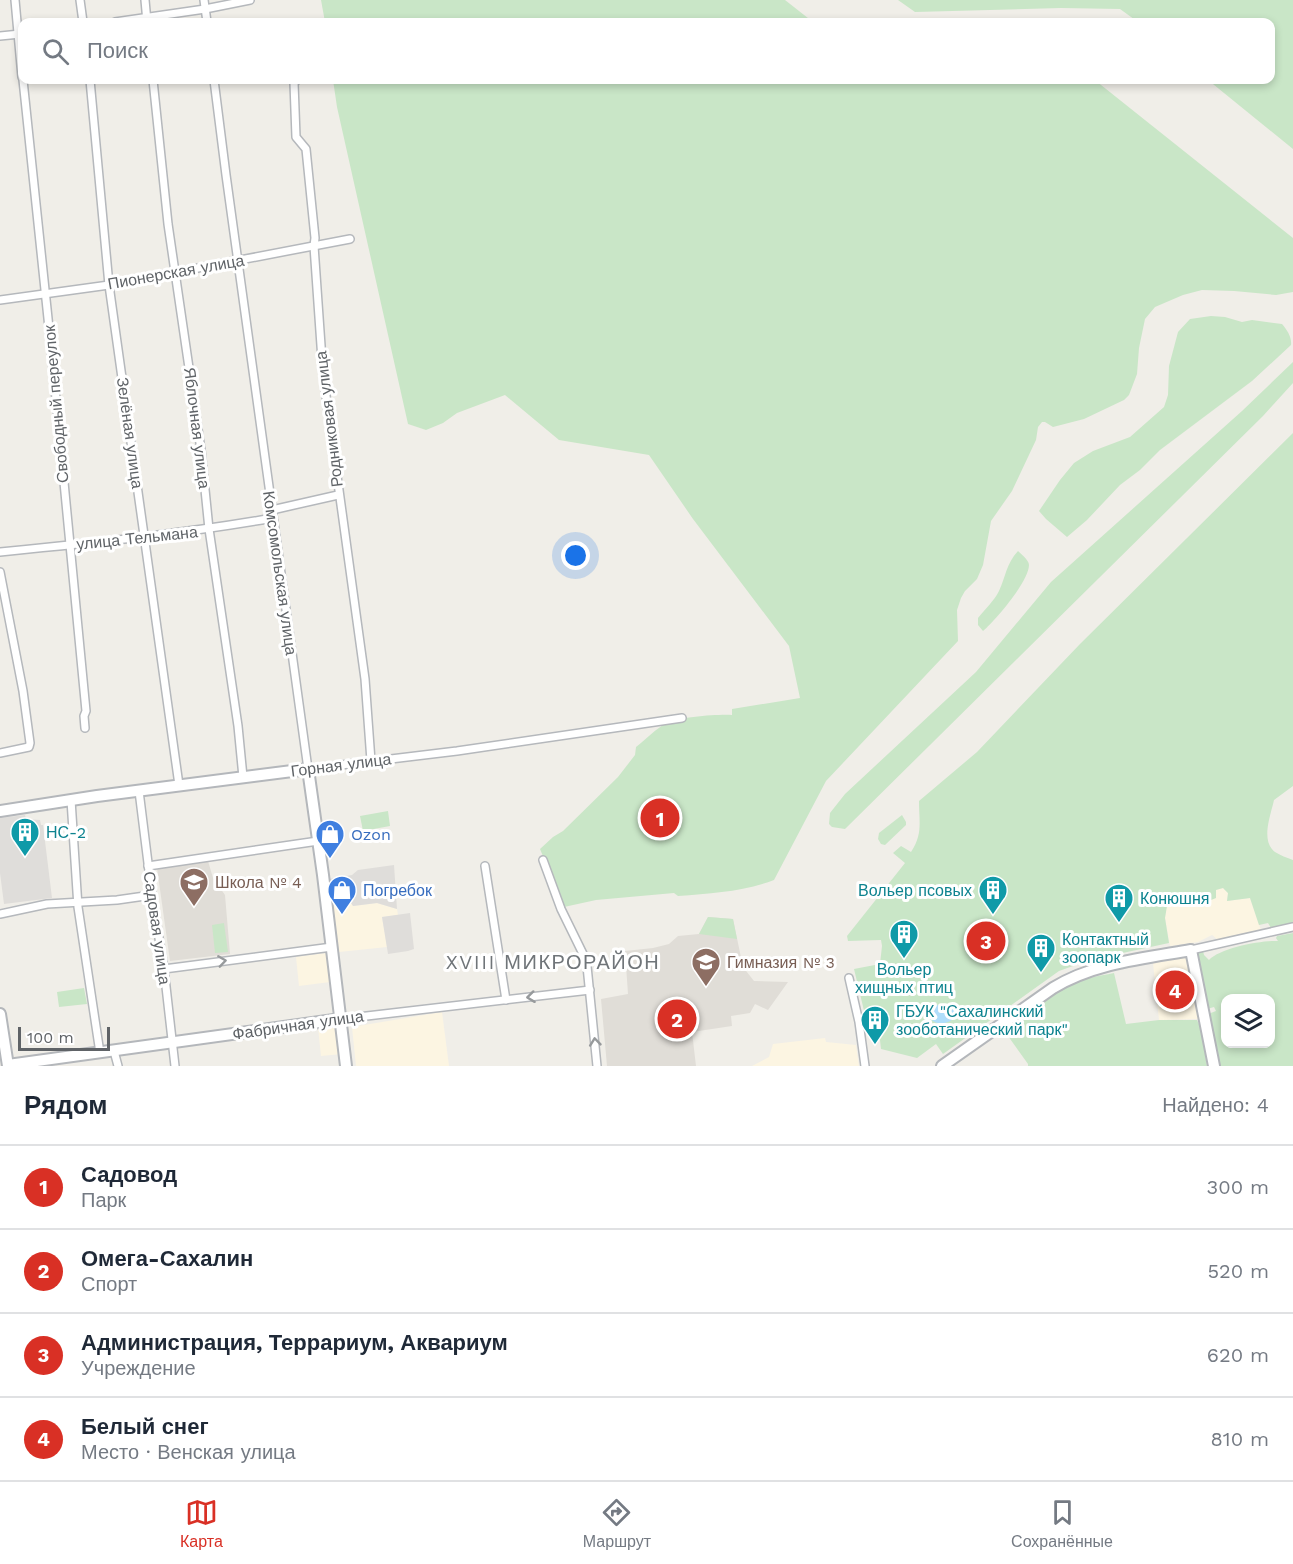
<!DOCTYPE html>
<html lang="ru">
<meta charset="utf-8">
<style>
:root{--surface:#fff;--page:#f2f2f3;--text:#1f2937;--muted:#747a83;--line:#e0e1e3;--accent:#d93025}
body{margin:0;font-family:"Work Sans",sans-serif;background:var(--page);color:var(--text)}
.controls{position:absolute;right:18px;bottom:18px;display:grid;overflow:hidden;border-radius:12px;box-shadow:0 3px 9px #0003}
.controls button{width:54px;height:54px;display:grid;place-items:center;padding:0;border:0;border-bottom:2px solid var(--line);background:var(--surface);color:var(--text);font:30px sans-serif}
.scale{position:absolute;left:18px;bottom:15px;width:92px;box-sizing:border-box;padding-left:6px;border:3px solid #5f6367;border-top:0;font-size:16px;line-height:21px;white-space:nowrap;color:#5f6367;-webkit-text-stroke:4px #fff;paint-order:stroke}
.you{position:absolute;left:576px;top:556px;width:21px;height:21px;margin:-15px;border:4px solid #fff;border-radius:50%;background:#1a73e8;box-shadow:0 0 0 9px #1a73e833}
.badge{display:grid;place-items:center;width:39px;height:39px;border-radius:50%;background:var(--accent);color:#fff;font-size:20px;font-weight:700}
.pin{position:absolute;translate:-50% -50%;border:3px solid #fff;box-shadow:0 2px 6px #0006}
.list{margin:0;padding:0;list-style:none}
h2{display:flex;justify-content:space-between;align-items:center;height:78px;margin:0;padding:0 24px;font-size:26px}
h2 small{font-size:20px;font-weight:400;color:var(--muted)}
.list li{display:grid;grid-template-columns:39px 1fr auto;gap:18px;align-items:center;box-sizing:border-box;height:84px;padding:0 24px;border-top:2px solid var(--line)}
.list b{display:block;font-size:22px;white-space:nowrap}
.list p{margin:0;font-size:20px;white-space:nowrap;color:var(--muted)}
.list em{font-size:20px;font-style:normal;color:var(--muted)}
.icon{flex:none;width:33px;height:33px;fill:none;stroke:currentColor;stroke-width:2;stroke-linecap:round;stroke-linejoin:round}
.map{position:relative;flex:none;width:1293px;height:1066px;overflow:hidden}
.search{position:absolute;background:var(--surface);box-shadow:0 3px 9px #0003;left:18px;right:18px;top:18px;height:66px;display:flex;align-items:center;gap:15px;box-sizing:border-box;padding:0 21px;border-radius:12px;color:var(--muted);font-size:22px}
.sheet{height:414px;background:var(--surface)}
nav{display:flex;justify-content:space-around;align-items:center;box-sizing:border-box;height:84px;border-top:2px solid var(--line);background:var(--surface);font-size:16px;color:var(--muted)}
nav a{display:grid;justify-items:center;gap:3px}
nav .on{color:var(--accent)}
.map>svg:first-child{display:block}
.commercial{fill:#fcf5e2}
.industrial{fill:#dfddda}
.education{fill:#e0ddd7}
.green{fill:#c9e6c7;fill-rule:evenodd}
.water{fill:#afddfa}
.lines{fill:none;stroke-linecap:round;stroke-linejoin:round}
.stream{stroke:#afddfa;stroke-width:1.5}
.street-casing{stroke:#b5b8bc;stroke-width:10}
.secondary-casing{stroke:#b4b7bb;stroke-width:14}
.street{stroke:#fff;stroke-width:7}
.secondary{stroke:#fff;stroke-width:10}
.oneway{stroke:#979a9c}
.labels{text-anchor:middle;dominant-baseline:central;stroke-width:6;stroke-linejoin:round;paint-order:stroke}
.street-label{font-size:16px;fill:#5f6367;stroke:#fff}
.culture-label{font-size:16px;fill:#0d838f;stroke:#fff;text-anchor:start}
.shop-label{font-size:16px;fill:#366cbe;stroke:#fff;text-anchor:start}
.education-label{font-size:16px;fill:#785e54;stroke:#fff;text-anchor:start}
.quarter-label{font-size:20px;letter-spacing:1.5px;fill:#707579;stroke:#fff}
</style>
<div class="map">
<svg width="1293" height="1066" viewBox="0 0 1293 1066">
<rect width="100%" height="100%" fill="#f0eee8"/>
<g class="commercial">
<path d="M 349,887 L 351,903 L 353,906 L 377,903 L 397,909 L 398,915 L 382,917 L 387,947 L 339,952 L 331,890 Z"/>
<path d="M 1223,888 L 1228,893 L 1227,901 L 1250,898 L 1261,930 L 1218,940 L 1212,935 L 1198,942 L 1170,946 L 1165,918 L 1166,906 L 1204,903 L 1215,890 Z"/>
<path d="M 327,953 L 330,982 L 299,986 L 296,957 Z"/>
<path d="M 1179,958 L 1184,958 L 1187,960 L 1191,967 L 1201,1019 L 1159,1020 L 1153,963 Z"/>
<path d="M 442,1012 L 449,1066 L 356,1066 L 352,1027 Z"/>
<path d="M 338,1024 L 342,1054 L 321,1056 L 318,1027 Z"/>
<path d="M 825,1038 L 826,1042 L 856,1045 L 859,1066 L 752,1066 L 769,1057 L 773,1044 Z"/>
</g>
<g class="industrial">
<path d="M 25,815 L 26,819 L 40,820 L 41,825 L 43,825 L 52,898 L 4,904 L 0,873 L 0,818 Z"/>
<path d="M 394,865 L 397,909 L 377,903 L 353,906 L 351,903 L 349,887 L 331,890 L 329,879 L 352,875 L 358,870 Z"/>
<path d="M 410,913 L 414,949 L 408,951 L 388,954 L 382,917 Z"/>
</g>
<g class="education">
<path d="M 208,861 L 213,878 L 225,895 L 230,954 L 170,961 L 157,868 Z"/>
<path d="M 708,917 L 733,919 L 743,967 L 754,981 L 788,982 L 768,1010 L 755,1004 L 750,1013 L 731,1016 L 732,1026 L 692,1032 L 696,1066 L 607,1066 L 601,999 L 628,994 L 625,951 L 653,948 L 669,944 L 678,936 L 699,934 Z"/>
</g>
<g class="green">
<path d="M 321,0 L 785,0 L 813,22 L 325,22 Z"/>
<path d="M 898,0 L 1293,0 L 1293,149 L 1208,80 L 1270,80 L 1270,22 L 1138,22 L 1120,9 L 1061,8 L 915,12 Z"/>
<path d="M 333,80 L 1089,80 L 1096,81 L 1293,238 L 1293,292 L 1276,295 L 1234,291 L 1202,290 L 1183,295 L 1155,307 L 1145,319 L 1139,348 L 1137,374 L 1129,395 L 1124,400 L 1084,419 L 1053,427 L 1045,422 L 1042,422 L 1038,427 L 1036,440 L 1012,491 L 991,521 L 983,565 L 977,579 L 965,591 L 961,598 L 957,610 L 958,641 L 826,781 L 774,880 C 742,892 712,893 678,896 L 674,893 L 596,900 L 564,907 L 540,849 L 553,837 L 563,831 L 618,777 L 635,755 L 636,747 C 646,739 656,729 666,723 C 678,717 719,714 732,715 L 732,709 L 800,698 L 789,646 L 693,519 L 649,455 L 559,440 L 505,395 L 457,413 L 443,423 L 426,430 L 408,424 L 337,107 Z"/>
<path d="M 1211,316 L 1225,317 L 1242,322 L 1252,320 L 1282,324 C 1287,330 1292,337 1291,345 L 1252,381 L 1160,450 L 1140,470 L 1120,485 L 1087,520 L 1067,537 L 1046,519 L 1039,511 L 1060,480 L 1074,463 L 1093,451 L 1130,437 L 1164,407 L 1168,395 L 1169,366 L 1178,332 L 1190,319 Z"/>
<path d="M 1293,362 L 1293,383 L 1263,416 L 845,829 L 832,827 L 829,824 L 830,813 L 845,794 L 976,672 L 1051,582 L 1242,411 Z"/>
<path d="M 1293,433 L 1293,786 L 1274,800 C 1271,814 1260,841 1275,852 C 1280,855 1287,858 1293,860 L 1293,923 L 1271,928 L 1268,923 L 1259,925 L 1250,898 L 1227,901 L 1228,893 L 1223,888 L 1216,890 L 1216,898 L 1204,903 L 1167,906 L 1165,918 L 1169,943 L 1090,960 L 1059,971 L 943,1054 L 936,1044 L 917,1058 L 881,1049 L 878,1022 L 867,1023 L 854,969 L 880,964 L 882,946 L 881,940 L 848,941 L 847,936 L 905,863 L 893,853 L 901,846 L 911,852 C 923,834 919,822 919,801 L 977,752 L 1080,644 Z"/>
<path d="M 1018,551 C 1021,554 1029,560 1029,565 C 1029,581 995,621 983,631 L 978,625 L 978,618 C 985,609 994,601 999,591 C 1006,576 1006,564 1018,551 Z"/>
<path d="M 388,811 L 390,826 L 363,831 L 360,816 Z"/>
<path d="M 902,815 L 906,822 L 906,825 L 885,845 L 881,844 L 878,839 L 879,833 Z"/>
<path d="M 708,917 L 733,919 L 737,939 L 699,934 Z"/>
<path d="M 224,923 L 228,952 L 215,953 L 212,925 Z"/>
<path d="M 1293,933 L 1293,1066 L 1218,1066 L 1208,1014 L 1216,1011 L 1214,1007 L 1207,1009 L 1198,953 L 1199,951 L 1203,951 L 1204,955 L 1209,960 C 1220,948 1262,940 1278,941 L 1276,938 L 1277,936 ZM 1226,999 L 1270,999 L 1270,1044 L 1226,1044 Z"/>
<path d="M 1114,973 L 1126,1024 L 1159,1020 L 1197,1020 L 1201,1028 L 1207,1066 L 1028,1066 L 1028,1064 L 1003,1029 C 1024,1015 1045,998 1067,986 C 1082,979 1098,976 1114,973 Z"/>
<path d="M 84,988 L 87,1004 L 59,1007 L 57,992 Z"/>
</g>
<path class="water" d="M 932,1004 L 942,1006 L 946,1004 L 953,1005 L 956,1011 L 954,1018 C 944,1028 927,1024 927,1008 Z"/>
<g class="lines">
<path class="stream" d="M 1071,972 L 1089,966"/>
<g class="street-casing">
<g id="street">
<path d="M 15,0 L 22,77"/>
<path d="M 80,0 L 83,22"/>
<path d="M 145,0 L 147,22"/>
<path d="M 204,0 L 207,22"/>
<path d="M 115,22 L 205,9 L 250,0"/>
<path d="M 0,36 L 20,34"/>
<path d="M 23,80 L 51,347 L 86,711 L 84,716 L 85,728"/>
<path d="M 90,80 L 109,285 L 179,785"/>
<path d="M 153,80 L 168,224 L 201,450 L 209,529 L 238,726 L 243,777"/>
<path d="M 214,80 L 226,175 L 308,769 L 457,751 L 682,718"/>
<path d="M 297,80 L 294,83 L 296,137 L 306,149 L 315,238 L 314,246 L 323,374 L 365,679 L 371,761"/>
<path d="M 0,300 L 109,285 L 350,239"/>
<path d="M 272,510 L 338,495"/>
<path d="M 0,552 C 91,543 182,534 273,518"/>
<path d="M 0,572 L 23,691 L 30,743 L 29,747 L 0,753"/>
<path d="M 139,791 L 152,895 L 164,969 L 175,1066"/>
<path d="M 71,800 L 78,907 L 100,1053"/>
<path d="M 543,860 L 561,909 L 585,958 L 587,966 L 597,1066"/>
<path d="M 148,866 L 318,841"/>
<path d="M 485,866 L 506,1000"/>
<path d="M 0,914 L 47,904 L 117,900 L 152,895"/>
<path d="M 1191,950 L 1293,927"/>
<path d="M 164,969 L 332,947"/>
<path d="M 849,978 L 859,1022 L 865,1066"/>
<path d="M 341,1019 L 590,990"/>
<path d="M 114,1051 L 118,1066"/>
</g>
</g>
<g class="secondary-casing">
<g id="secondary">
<path d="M 0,811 L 97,796 L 308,769 L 323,875 L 346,1066"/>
<path d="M 0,1014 L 8,1066"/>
<path d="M 8,1065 L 341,1019"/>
<path d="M 942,1066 L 1053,988 C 1094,963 1145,958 1191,950 L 1214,1066"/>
</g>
</g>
<use href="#street" class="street"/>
<use href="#secondary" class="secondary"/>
</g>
<defs><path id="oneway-chevron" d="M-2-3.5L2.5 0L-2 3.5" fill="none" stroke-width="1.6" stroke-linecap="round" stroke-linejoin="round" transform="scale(1.5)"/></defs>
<g class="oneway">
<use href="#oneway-chevron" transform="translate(222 961) rotate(-8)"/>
<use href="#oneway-chevron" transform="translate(531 997) rotate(173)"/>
<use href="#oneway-chevron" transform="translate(595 1042) rotate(-96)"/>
</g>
<defs>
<g id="building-pin" transform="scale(1.5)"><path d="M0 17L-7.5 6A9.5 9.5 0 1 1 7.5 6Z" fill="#0f9aa8" stroke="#fff"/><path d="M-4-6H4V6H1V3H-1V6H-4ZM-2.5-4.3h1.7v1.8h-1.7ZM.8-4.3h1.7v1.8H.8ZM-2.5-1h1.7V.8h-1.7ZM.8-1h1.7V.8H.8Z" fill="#fff"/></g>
<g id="shop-pin" transform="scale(1.5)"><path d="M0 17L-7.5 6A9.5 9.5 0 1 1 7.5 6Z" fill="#3f7fe0" stroke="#fff"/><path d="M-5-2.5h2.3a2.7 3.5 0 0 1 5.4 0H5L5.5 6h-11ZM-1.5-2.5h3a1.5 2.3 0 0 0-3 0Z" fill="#fff"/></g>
<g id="school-pin" transform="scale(1.5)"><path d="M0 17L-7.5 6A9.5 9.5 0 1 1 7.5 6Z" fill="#8d6e63" stroke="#fff"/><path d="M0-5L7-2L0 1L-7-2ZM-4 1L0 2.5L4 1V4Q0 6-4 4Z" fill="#fff"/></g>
</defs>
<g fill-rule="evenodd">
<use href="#building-pin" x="25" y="832"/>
<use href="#shop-pin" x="330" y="834"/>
<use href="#school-pin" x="194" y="882"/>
<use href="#shop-pin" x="342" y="890"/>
<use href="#building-pin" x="993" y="890"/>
<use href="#building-pin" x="1119" y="898"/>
<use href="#building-pin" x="904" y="934"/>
<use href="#building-pin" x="1041" y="948"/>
<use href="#school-pin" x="706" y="962"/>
<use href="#building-pin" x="875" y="1020"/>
</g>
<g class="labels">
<g class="street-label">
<text transform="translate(176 272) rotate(-10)">Пионерская улица</text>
<text transform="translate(56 404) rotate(-95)">Свободный переулок</text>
<text transform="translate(329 419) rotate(-97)">Родниковая улица</text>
<text transform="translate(197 428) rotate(83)">Яблочная улица</text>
<text transform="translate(130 433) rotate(82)">Зелёная улица</text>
<text transform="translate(137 538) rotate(-6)">улица Тельмана</text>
<text transform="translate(280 573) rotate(82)">Комсомольская улица</text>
<text transform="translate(341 765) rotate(-7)">Горная улица</text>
<text transform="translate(157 928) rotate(82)">Садовая улица</text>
<text transform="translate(298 1025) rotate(-8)">Фабричная улица</text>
</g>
<g class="culture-label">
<text x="46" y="832">НС-2</text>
<text x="972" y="890" text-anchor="end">Вольер псовых</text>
<text x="1140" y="898">Конюшня</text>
<text x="1062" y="939">Контактный<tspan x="1062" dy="18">зоопарк</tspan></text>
<text x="904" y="969" text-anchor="middle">Вольер<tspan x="904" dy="18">хищных птиц</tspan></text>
<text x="896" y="1011">ГБУК "Сахалинский<tspan x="896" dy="18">зооботанический парк"</tspan></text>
</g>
<g class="shop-label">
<text x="351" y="834">Ozon</text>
<text x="363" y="890">Погребок</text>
</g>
<g class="education-label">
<text x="215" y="882">Школа № 4</text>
<text x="727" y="962">Гимназия № 3</text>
</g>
<g class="quarter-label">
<text x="553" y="962">XVIII МИКРОРАЙОН</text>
</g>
</g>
</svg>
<div class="controls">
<button><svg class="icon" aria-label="layers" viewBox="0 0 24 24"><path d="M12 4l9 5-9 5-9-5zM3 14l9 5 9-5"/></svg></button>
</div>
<div class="scale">100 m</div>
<div class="you"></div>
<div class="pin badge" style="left:660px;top:818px">1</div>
<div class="pin badge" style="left:677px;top:1019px">2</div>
<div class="pin badge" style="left:986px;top:941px">3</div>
<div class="pin badge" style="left:1175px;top:990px">4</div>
<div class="search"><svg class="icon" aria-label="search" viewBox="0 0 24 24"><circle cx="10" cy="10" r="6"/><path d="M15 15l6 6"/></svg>Поиск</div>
</div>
<section class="sheet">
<h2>Рядом<small>Найдено: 4</small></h2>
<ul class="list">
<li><span class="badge">1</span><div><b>Садовод</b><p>Парк</p></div><em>300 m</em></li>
<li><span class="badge">2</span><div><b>Омега-Сахалин</b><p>Спорт</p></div><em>520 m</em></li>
<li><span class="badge">3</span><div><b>Администрация, Террариум, Аквариум</b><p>Учреждение</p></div><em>620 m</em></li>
<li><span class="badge">4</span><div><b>Белый снег</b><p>Место · Венская улица</p></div><em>810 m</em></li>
</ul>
</section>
<nav>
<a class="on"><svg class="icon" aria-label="map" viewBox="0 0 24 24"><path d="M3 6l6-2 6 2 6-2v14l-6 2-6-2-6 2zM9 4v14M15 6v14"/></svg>Карта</a>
<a><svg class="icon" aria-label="directions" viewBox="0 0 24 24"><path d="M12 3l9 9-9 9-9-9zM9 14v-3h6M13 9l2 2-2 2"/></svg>Маршрут</a>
<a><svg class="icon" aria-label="saved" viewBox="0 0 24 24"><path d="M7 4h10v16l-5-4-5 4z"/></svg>Сохранённые</a>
</nav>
